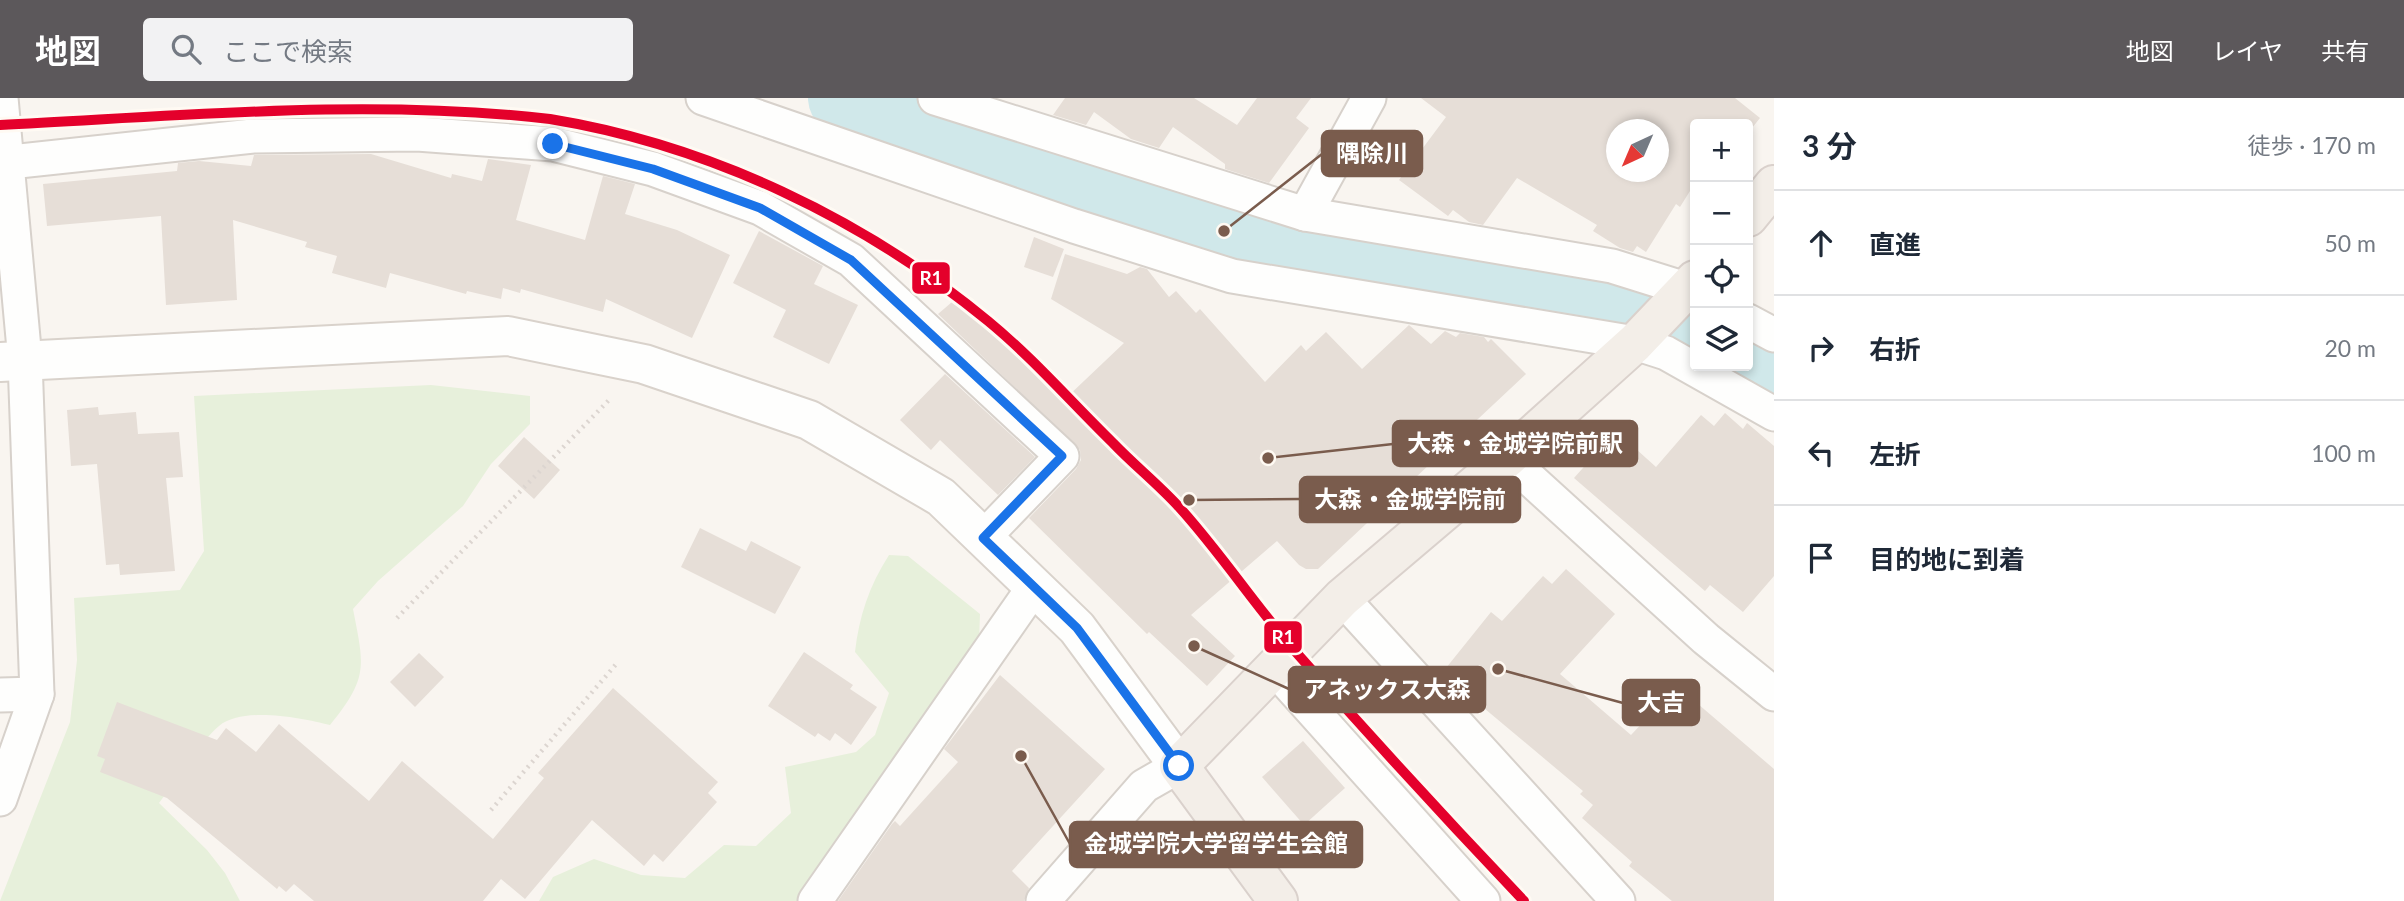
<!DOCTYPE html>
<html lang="ja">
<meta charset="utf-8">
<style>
:root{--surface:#fff;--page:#f2f2f3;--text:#1f2937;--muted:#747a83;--line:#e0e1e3;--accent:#5c585b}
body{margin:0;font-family:Lato,"Noto Sans JP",sans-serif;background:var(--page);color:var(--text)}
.controls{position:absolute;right:21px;top:21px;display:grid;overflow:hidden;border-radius:7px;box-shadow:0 4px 10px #0003}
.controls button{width:63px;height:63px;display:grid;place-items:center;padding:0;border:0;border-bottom:2px solid var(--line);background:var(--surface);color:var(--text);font:35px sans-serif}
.compass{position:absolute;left:1606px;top:21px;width:63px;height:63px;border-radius:50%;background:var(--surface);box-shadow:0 4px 10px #0003;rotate:224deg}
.stop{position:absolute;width:21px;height:21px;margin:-16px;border:5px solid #1a73e8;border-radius:50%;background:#fff}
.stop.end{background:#1a73e8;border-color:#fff;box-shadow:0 2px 7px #0008}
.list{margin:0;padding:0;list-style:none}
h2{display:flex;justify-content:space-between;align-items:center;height:91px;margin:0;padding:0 28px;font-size:30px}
h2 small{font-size:23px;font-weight:400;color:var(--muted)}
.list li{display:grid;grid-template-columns:46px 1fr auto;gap:21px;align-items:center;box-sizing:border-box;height:105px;padding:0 28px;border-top:2px solid var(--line)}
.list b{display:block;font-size:26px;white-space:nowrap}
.list em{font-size:23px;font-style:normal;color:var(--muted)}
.icon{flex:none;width:38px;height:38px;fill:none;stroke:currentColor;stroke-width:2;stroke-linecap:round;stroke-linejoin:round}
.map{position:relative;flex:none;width:1774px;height:803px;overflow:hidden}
header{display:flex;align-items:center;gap:42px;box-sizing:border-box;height:98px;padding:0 35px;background:var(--accent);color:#fff}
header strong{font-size:33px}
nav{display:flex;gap:38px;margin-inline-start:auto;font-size:24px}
.search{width:490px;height:63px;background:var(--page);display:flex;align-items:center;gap:18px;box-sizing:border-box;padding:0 24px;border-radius:7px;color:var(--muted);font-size:26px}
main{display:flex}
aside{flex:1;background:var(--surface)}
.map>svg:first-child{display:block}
.green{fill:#e7f0db}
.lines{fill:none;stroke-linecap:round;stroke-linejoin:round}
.river{stroke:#d0e8ea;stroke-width:74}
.building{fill:#e6ded7;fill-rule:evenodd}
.street-casing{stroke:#d7d1cb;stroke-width:37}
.secondary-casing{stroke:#d9d2cb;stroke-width:42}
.primary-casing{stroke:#dad1cc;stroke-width:42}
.path{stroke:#dcd5d0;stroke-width:4.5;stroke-dasharray:2 5;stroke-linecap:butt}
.street{stroke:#fefefd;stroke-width:33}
.secondary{stroke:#fefefd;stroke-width:38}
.primary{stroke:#f3eee8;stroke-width:38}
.rail-1-casing{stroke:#fffaf3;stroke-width:16}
.rail-1{stroke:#e4002b;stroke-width:10}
.route{stroke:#1a73e8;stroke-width:9}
.leader{fill:none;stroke:#7a5c4d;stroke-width:2.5}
.callout-dot{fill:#7a5c4d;stroke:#fffaf3;stroke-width:2.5}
.callout{fill:#7a5c4d;stroke:#7a5c4d;stroke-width:2.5}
.callout-label{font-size:24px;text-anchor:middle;font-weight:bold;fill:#fff}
.line-badge{stroke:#fffaf3;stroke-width:2.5}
.badge-label{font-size:19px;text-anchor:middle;font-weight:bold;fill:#fff}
</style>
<header>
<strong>地図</strong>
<div class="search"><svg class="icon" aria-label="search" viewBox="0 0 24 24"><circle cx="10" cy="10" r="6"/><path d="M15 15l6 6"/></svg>ここで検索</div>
<nav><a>地図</a><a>レイヤ</a><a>共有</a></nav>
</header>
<main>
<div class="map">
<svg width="1774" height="803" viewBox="0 0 1774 803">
<rect width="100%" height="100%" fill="#f9f5f0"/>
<g class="green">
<path d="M 431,287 L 530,298 L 530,326 L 491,366 L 463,408 L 378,483 L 353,511 C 364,568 369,579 330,627 C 302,620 243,608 219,628 C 202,642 174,685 159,705 L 207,752 L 225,775 L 240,803 L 0,803 L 70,624 L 77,562 L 74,500 L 180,492 L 204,453 L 194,298 Z"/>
<path d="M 889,457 L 908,458 L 980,516 L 979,544 L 797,803 L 539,803 L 553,779 L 594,761 L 641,777 L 685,780 L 724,747 L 756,748 L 791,715 L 785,669 L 856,654 L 875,637 L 889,595 L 855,554 C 859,519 869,488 889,457 Z"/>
</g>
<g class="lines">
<g class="river">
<path d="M 845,0 L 1115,88 L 1224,133 L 1512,190 L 1636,209 L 1695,234"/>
<path d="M 1748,258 L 1774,269"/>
</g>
</g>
<g class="building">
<path d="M 1065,0 L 1194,0 L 1237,27 L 1257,0 L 1311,0 L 1296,20 L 1309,30 L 1269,85 L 1225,71 L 1225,66 L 1173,29 L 1159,50 L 1131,41 L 1094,14 L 1086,27 L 1053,17 Z"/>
<path d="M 1421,0 L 1735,0 L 1760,20 L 1748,35 L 1748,26 L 1695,26 L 1695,85 L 1680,109 L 1676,106 L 1646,154 L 1637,148 L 1633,154 L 1620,150 L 1593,133 L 1597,127 L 1517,80 L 1483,127 L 1469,124 L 1453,112 L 1448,118 L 1399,82 L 1446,19 ZM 1616,32 L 1658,32 L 1658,74 L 1616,74 Z"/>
<path d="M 371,56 L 451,80 L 452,76 L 482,83 L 488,61 L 531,67 L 516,122 L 585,142 L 603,78 L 635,86 L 625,116 L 677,132 L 730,157 L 692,240 L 606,201 L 603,214 L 521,191 L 520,195 L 503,190 L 501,201 L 467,193 L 466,196 L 390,175 L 386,190 L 332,175 L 337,158 L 305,149 L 307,144 L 233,122 L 237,202 L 166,207 L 161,118 L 47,128 L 43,86 L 177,73 L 178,65 L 199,63 L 251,68 L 254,57 Z"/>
<path d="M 759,133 L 823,168 L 814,186 L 858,207 L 829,266 L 773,239 L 786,212 L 733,185 Z"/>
<path d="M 1034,139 L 1064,151 L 1053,179 L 1024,169 Z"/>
<path d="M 1065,156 L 1127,176 L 1140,169 L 1147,171 L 1169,199 L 1176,193 L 1196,215 L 1200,211 L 1265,284 L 1301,247 L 1306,253 L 1326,234 L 1362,271 L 1409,227 L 1431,246 L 1445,233 L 1456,239 L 1460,235 L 1484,239 L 1488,244 L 1491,241 L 1526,276 L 1318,471 L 1306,471 L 1299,467 L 1277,443 L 1191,517 L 1235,558 L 1207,588 L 1149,534 L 1147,536 L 1029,420 L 1076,371 L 1081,362 L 1080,352 L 938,216 L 952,204 L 1029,262 L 1065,301 L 1124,245 L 1051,201 Z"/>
<path d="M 945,276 L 1035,359 L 998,397 L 940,342 L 931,352 L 900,322 Z"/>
<path d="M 98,309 L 99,317 L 136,314 L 138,336 L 179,334 L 183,379 L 166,380 L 175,473 L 120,477 L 119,466 L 106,467 L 97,366 L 71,368 L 67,312 Z"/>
<path d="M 1725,315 L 1743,331 L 1747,325 L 1774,348 L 1774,478 L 1743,514 L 1710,487 L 1705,493 L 1574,380 L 1616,333 L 1656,369 L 1701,317 L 1714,328 Z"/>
<path d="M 524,339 L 560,372 L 534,401 L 498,368 Z"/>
<path d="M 700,430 L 746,453 L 751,443 L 801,469 L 775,516 L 681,469 Z"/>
<path d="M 1566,471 L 1615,516 L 1560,576 L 1631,637 L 1677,588 L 1774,671 L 1774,803 L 1672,803 L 1629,768 L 1632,764 L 1582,720 L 1593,707 L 1580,696 L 1583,693 L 1442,575 L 1491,514 L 1502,523 L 1543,478 L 1552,486 Z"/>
<path d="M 804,554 L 853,587 L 850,591 L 877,609 L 851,647 L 835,635 L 830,643 L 818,635 L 815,639 L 768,608 Z"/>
<path d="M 419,555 L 444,579 L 415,609 L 390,584 Z"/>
<path d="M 1000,577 L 1105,671 L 1012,773 L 1029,790 L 1024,803 L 838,803 L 892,726 L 895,723 L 900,728 L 958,664 L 944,651 Z"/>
<path d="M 613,590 L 718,684 L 708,695 L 717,704 L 663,764 L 654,756 L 644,768 L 592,722 L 525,801 L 501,781 L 483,803 L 314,803 L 294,786 L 286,794 L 279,788 L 277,791 L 167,700 L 100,674 L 105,661 L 97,658 L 117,604 L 217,642 L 226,630 L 256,654 L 279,626 L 369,703 L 402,663 L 493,741 L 544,680 L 538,675 Z"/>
<path d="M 1303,643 L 1345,690 L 1304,727 L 1262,679 Z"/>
</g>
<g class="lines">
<g class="street-casing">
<g id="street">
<path d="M 703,0 L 1074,128 L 1232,178 L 1635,245 L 1666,255 L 1774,316"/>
<path d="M 935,0 L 1305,116 L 1612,168 L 1695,194"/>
<path d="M 0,65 L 253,38 L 417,36 L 553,46 L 653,71 L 760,110 L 851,162 L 1062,358 L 983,440"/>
<path d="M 1305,116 L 1369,0"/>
<path d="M 1748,223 L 1774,237"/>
<path d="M 1507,360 L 1706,541 L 1774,596"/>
<path d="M 1342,500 L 1618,803"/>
<path d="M 1274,570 L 1483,803"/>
<path d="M 0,597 L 37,596"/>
<path d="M 0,701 L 37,596 L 25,262 L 1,0"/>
<path d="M 815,803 L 1034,489"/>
<path d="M 1043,803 L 1144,688 L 1179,668"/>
</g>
</g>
<g class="secondary-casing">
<path id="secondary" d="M 0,264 L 508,238 L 644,266 L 809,322 L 941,399 L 1077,530 L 1179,668"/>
</g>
<g class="primary-casing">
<g id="primary">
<path d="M 1748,119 L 1774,87"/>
<path d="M 1278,803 L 1179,668 L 1342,500 L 1507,360 L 1635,245 L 1695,182"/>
</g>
</g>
<g class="path">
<path d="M 397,520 L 611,300"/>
<path d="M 491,712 L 618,564"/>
</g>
<use href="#street" class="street"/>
<use href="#secondary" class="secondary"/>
<use href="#primary" class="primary"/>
<g class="rail-1-casing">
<path id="rail-1" d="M 0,27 C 181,18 370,0 550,21 C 709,47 864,121 988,223 C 1033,260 1071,304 1113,345 C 1134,367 1158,386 1179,409 C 1220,454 1254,506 1294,552 C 1369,637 1446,721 1524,803"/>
</g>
<use href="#rail-1" class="rail-1"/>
</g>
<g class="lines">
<path class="route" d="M 553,46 L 653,71 L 760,110 L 851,162 L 1062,358 L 983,440 L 1077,530 L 1179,668"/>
</g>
<path class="leader" d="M1224 133L1322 56M1268 360L1393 346M1189 402L1300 401M1194 548L1289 591M1498 571L1623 605M1021 658L1070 746"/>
<g class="callout-dot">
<circle cx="1224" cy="133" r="7"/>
<circle cx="1268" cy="360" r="7"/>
<circle cx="1189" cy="402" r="7"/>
<circle cx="1194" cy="548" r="7"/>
<circle cx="1498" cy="571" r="7"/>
<circle cx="1021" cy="658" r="7"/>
</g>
<g class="callout">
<rect x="1322" y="33" width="100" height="45" rx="7"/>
<rect x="1393" y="323" width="244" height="45" rx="7"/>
<rect x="1300" y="379" width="220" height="45" rx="7"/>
<rect x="1289" y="569" width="196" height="45" rx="7"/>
<rect x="1623" y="582" width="76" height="45" rx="7"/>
<rect x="1070" y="724" width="292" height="45" rx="7"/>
</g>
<g class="callout-label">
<text x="1372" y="64">隅除川</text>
<text x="1515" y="354">大森・金城学院前駅</text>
<text x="1410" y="410">大森・金城学院前</text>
<text x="1387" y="600">アネックス大森</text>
<text x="1661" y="613">大吉</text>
<text x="1216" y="754">金城学院大学留学生会館</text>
</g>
<g class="line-badge">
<rect x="911" y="163" width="40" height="34" rx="7" fill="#e4002b"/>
<rect x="1263" y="522" width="40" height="34" rx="7" fill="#e4002b"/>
</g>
<g class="badge-label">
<text x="931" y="187">R1</text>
<text x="1283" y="546">R1</text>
</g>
</svg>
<div class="controls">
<button>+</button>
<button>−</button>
<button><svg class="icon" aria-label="locate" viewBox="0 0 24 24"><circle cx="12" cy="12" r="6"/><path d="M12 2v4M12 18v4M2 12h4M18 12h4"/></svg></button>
<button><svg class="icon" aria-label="layers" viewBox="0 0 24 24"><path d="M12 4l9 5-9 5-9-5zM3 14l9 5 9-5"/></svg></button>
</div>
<svg class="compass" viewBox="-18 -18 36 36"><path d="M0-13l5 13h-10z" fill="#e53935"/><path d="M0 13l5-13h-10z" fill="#747a83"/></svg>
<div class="stop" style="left:1179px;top:668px"></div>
<div class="stop end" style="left:553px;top:46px"></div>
</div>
<aside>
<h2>3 分<small>徒歩 · 170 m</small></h2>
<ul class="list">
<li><svg class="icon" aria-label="ahead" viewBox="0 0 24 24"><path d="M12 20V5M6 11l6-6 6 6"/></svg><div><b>直進</b></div><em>50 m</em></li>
<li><svg class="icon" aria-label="right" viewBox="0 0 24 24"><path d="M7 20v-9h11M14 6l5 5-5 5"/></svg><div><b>右折</b></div><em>20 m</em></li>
<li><svg class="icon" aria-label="left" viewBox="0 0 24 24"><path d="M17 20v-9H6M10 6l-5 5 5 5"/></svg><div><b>左折</b></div><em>100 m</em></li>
<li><svg class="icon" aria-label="arrive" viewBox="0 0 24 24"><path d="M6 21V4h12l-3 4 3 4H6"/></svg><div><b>目的地に到着</b></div></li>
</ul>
</aside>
</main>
